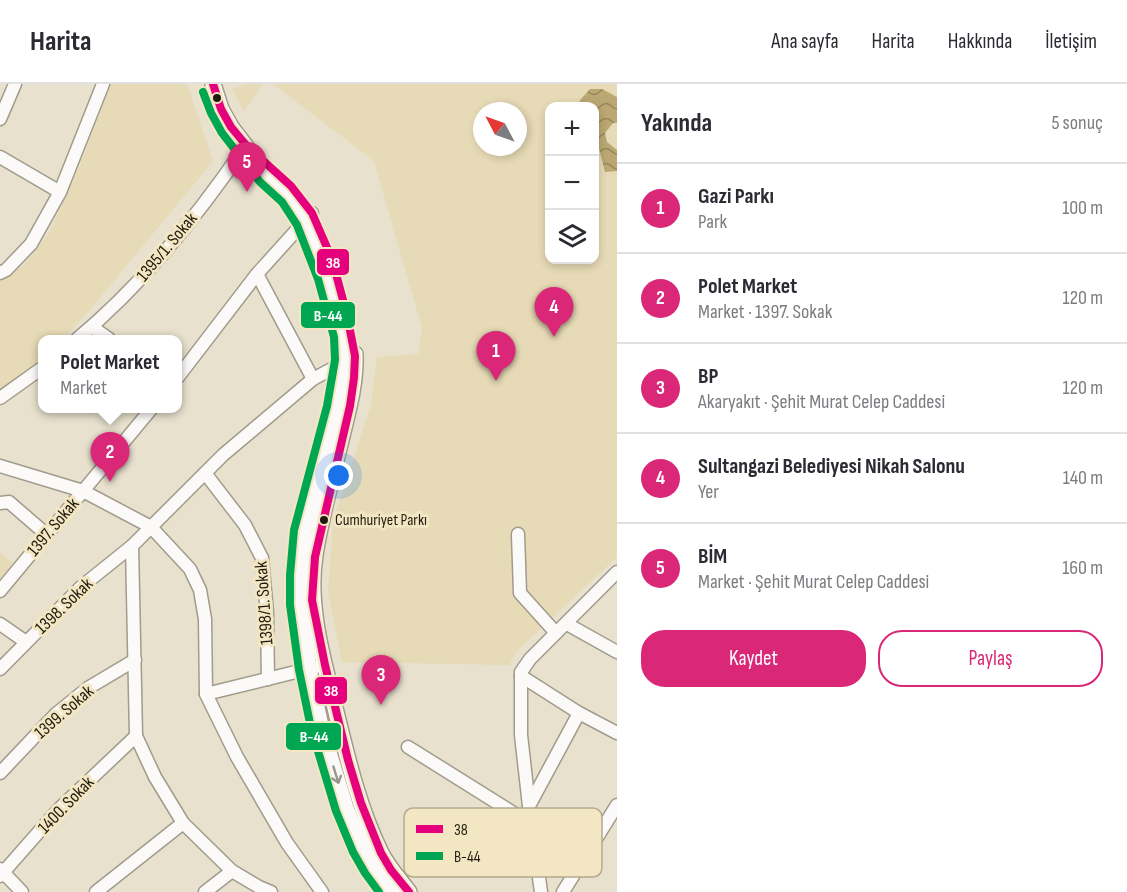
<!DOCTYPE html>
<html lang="tr">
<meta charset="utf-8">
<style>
:root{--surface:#fff;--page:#f2f2f3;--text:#2b2b33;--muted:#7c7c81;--line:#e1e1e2;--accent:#db2777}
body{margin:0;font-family:"Sofia Sans Condensed",sans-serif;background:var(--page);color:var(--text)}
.controls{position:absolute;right:18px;top:18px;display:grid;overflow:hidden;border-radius:12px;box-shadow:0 3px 9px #0003}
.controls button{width:54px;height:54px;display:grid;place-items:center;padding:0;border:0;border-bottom:2px solid var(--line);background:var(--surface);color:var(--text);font:30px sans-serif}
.compass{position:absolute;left:473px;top:18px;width:54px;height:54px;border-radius:50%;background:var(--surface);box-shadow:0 3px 9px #0003;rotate:311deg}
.you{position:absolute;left:339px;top:392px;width:21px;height:21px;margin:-15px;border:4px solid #fff;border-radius:50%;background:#1a73e8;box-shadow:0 0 0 9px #1a73e833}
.badge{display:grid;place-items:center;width:39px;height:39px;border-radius:50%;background:var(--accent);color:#fff;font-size:20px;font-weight:700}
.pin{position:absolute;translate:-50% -50px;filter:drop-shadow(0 2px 3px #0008)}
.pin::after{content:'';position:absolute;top:32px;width:21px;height:18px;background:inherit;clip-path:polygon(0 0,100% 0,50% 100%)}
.popup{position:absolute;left:38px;top:251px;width:144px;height:78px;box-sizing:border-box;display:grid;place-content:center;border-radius:12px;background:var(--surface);filter:drop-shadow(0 2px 4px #0005);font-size:20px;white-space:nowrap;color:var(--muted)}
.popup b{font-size:22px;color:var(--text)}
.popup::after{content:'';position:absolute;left:50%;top:100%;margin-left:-12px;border:12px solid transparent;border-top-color:var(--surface)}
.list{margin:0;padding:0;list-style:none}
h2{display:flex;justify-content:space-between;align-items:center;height:78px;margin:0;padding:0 24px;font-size:26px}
h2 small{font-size:20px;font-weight:400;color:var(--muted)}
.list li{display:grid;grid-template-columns:39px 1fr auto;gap:18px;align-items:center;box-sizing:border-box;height:90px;padding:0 24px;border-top:2px solid var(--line)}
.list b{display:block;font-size:22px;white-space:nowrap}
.list p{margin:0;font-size:20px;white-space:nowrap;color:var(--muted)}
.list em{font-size:20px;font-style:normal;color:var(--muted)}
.actions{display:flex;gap:12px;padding:18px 24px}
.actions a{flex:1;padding:14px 0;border:2px solid var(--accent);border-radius:24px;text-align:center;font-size:21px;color:var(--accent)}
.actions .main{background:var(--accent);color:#fff}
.icon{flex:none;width:33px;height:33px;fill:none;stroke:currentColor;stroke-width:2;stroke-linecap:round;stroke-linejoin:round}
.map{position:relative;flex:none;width:617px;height:808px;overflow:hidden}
header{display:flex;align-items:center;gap:36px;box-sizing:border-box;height:84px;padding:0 30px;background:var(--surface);border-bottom:2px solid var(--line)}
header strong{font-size:28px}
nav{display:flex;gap:33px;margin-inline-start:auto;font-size:21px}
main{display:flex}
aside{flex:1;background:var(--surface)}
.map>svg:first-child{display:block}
.green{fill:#e7dab6;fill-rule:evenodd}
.water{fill:url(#water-waves)}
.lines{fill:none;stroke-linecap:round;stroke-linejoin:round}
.minor-casing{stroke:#a09b8c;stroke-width:15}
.tertiary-casing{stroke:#a09b8c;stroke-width:18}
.minor{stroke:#fcfaf8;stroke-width:12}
.tertiary{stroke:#fcfaf8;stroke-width:15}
.bus-1-casing{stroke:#f3e6c3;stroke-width:12}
.bus-2-casing{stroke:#f3e6c3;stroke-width:12}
.bus-1{stroke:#e5007d;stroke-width:8}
.bus-2{stroke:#00a651;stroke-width:8}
.oneway{stroke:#99968f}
.bus-dot{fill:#211c0f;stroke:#f3e6c3;stroke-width:2}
.labels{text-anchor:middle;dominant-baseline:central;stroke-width:6;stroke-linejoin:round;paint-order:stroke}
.bus-label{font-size:16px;fill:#211c0f;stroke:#f3e6c3;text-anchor:start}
.street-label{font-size:18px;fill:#211c0f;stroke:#f3e6c3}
.key{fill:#f3e6c3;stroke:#b4a98d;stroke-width:1.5}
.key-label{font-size:16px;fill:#211c0f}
.line-badge{stroke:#f3e6c3;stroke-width:2}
.badge-label{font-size:16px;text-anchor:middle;font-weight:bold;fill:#fff}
</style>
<header>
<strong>Harita</strong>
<nav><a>Ana sayfa</a><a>Harita</a><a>Hakkında</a><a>İletişim</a></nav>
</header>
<main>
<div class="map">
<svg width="617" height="808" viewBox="0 0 617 808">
<defs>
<pattern id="water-waves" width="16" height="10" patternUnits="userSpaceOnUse" patternTransform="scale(1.5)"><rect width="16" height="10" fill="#baa772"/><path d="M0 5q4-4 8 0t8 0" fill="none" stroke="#97875c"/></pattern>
</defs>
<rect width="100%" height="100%" fill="#e8e1ce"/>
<g class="green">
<path d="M 111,0 L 187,0 L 213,77 L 88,228 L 63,255 L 42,255 L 42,277 L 0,306 L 0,197 L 24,181 L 49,149 L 80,81 Z"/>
<path d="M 247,0 L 263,0 L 244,27 L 232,5 Z"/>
<path d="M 273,0 L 617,0 L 617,473 L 518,566 L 512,575 L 510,581 L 342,578 L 328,508 L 333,438 L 371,321 L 377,273 L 418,270 L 422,244 L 374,77 ZM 550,22 L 594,22 L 594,176 L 550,176 ZM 482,27 L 518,27 L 518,63 L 482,63 Z"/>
<path d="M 0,468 L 13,479 L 0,495 Z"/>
</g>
<path class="water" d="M 590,5 L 602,5 L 617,13 L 617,39 L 613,39 L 605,49 L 607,58 L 617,66 L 617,87 L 605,88 L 595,49 L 594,22 L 577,22 L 581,15 Z"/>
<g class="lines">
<g class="minor-casing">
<g id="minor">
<path d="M 0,35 L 15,0"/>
<path d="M 0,73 L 60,108"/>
<path d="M 0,189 L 6,186 L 31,160 L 60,108 L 103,0"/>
<path d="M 257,190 L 313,295"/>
<path d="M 92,243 L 109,255"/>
<path d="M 77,255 C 141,202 199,130 246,61"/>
<path d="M 178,293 L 257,190 L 312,129"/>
<path d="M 0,314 L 42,284"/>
<path d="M 0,382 L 83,407 L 151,443 L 190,485 L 200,506 L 205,535 L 206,610 L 237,673 L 287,759 L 322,808"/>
<path d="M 205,389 L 245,441 L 262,474 L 267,529 L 268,595"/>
<path d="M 0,419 L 9,418 L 46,450"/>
<path d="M 518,450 L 520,509 L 556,549"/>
<path d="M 0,507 L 152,324"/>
<path d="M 0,540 L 26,558"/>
<path d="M 567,540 L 617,568"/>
<path d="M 0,585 L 81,503 L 132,462"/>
<path d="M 521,592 L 579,629 L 617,649"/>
<path d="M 206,610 L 316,583"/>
<path d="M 408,663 L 531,740"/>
<path d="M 0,689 L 56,630 L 88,604 L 135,576"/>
<path d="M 529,722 L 521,651 L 521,588 L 530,575 L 617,488"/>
<path d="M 0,785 L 22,808"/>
<path d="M 0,792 L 58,726 L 136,652"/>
<path d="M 96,808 L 183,739"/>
<path d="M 205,808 L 232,787"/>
<path d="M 271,808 L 259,803 L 232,787 L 183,739 L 155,693 L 136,652 L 132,462 L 223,371 L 313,295 L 350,275"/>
<path d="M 541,808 L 529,722 L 579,629"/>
<path d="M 563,808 L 617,721"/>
</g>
</g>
<g class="tertiary-casing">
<g id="tertiary">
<path d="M 213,0 L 221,25 L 231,43 L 268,91 L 290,111 L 306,136 L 328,192 L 344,251 L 346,277 L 337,324 L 304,448 L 300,492 L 300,520 L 309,585 L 321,642 L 346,724 L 362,763 L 374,784 L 392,808"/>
<path d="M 355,270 C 356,300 348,327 341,356 C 332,394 321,432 315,471 C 307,522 323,575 335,624 C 347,672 358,722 380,767 C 387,782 399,795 409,808"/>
</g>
</g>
<use href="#minor" class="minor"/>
<use href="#tertiary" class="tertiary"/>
<g class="bus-1-casing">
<path id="bus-1" d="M 213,0 L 221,25 L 231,43 L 246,61 L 291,102 L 312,129 L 332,175 L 347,231 L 355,272 L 354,294 L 350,322 L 315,473 L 312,516 L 325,581 L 348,676 L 361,719 L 381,769 L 391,786 L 409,808"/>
</g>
<g class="bus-2-casing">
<path id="bus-2" d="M 203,8 L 211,29 L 222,49 L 260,98 L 282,118 L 297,141 L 318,195 L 334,253 L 335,276 L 327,322 L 294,446 L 290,491 L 290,521 L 299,586 L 311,644 L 336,727 L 353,768 L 365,789 L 379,808"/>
</g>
<use href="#bus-1" class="bus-1"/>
<use href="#bus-2" class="bus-2"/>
</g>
<defs><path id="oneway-shaft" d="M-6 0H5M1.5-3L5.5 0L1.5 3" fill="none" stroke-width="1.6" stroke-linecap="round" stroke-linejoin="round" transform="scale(1.5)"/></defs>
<use class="oneway" href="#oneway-shaft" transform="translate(336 691) rotate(73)"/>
<g class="bus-dot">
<circle cx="217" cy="14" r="5"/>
<circle cx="324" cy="436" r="5"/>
</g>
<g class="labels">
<g class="bus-label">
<text x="335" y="436">Cumhuriyet Parkı</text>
</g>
<g class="street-label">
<text transform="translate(167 163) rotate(-50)">1395/1. Sokak</text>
<text transform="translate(53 443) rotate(-50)">1397. Sokak</text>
<text transform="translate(264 519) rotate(-94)">1398/1. Sokak</text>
<text transform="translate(64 522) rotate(-44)">1398. Sokak</text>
<text transform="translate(64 628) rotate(-41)">1399. Sokak</text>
<text transform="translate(66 721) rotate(-46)">1400. Sokak</text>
</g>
</g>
<rect x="404" y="724" width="198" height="69" rx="9" class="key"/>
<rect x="416" y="741" width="27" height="8" fill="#e5007d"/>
<rect x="416" y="768" width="27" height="8" fill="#00a651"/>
<g class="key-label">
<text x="454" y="751">38</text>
<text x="454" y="778">B-44</text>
</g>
<g class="line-badge">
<rect x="316" y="164" width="34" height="28" rx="6" fill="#e5007d"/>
<rect x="300" y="217" width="56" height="28" rx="6" fill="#00a651"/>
<rect x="314" y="592" width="34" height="29" rx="6" fill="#e5007d"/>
<rect x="285" y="638" width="57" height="29" rx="6" fill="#00a651"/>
</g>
<g class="badge-label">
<text x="333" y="184">38</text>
<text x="328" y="237">B-44</text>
<text x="331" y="612">38</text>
<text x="314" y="658">B-44</text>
</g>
</svg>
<div class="controls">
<button>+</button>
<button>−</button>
<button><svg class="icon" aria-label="layers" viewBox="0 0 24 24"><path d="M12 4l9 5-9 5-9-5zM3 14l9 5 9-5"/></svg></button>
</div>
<svg class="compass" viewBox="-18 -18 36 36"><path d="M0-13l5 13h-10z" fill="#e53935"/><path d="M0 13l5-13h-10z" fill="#7c7c81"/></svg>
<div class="you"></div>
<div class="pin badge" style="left:496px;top:297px">1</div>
<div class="pin badge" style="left:110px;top:398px">2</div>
<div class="popup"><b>Polet Market</b>Market</div>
<div class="pin badge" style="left:381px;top:621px">3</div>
<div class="pin badge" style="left:554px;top:253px">4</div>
<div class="pin badge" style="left:247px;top:108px">5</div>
</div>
<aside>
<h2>Yakında<small>5 sonuç</small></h2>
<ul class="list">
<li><span class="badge">1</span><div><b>Gazi Parkı</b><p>Park</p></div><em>100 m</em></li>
<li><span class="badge">2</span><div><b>Polet Market</b><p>Market · 1397. Sokak</p></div><em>120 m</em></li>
<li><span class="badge">3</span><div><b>BP</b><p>Akaryakıt · Şehit Murat Celep Caddesi</p></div><em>120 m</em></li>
<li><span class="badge">4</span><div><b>Sultangazi Belediyesi Nikah Salonu</b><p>Yer</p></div><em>140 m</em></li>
<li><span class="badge">5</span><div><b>BİM</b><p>Market · Şehit Murat Celep Caddesi</p></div><em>160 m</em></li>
</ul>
<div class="actions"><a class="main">Kaydet</a><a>Paylaş</a></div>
</aside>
</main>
